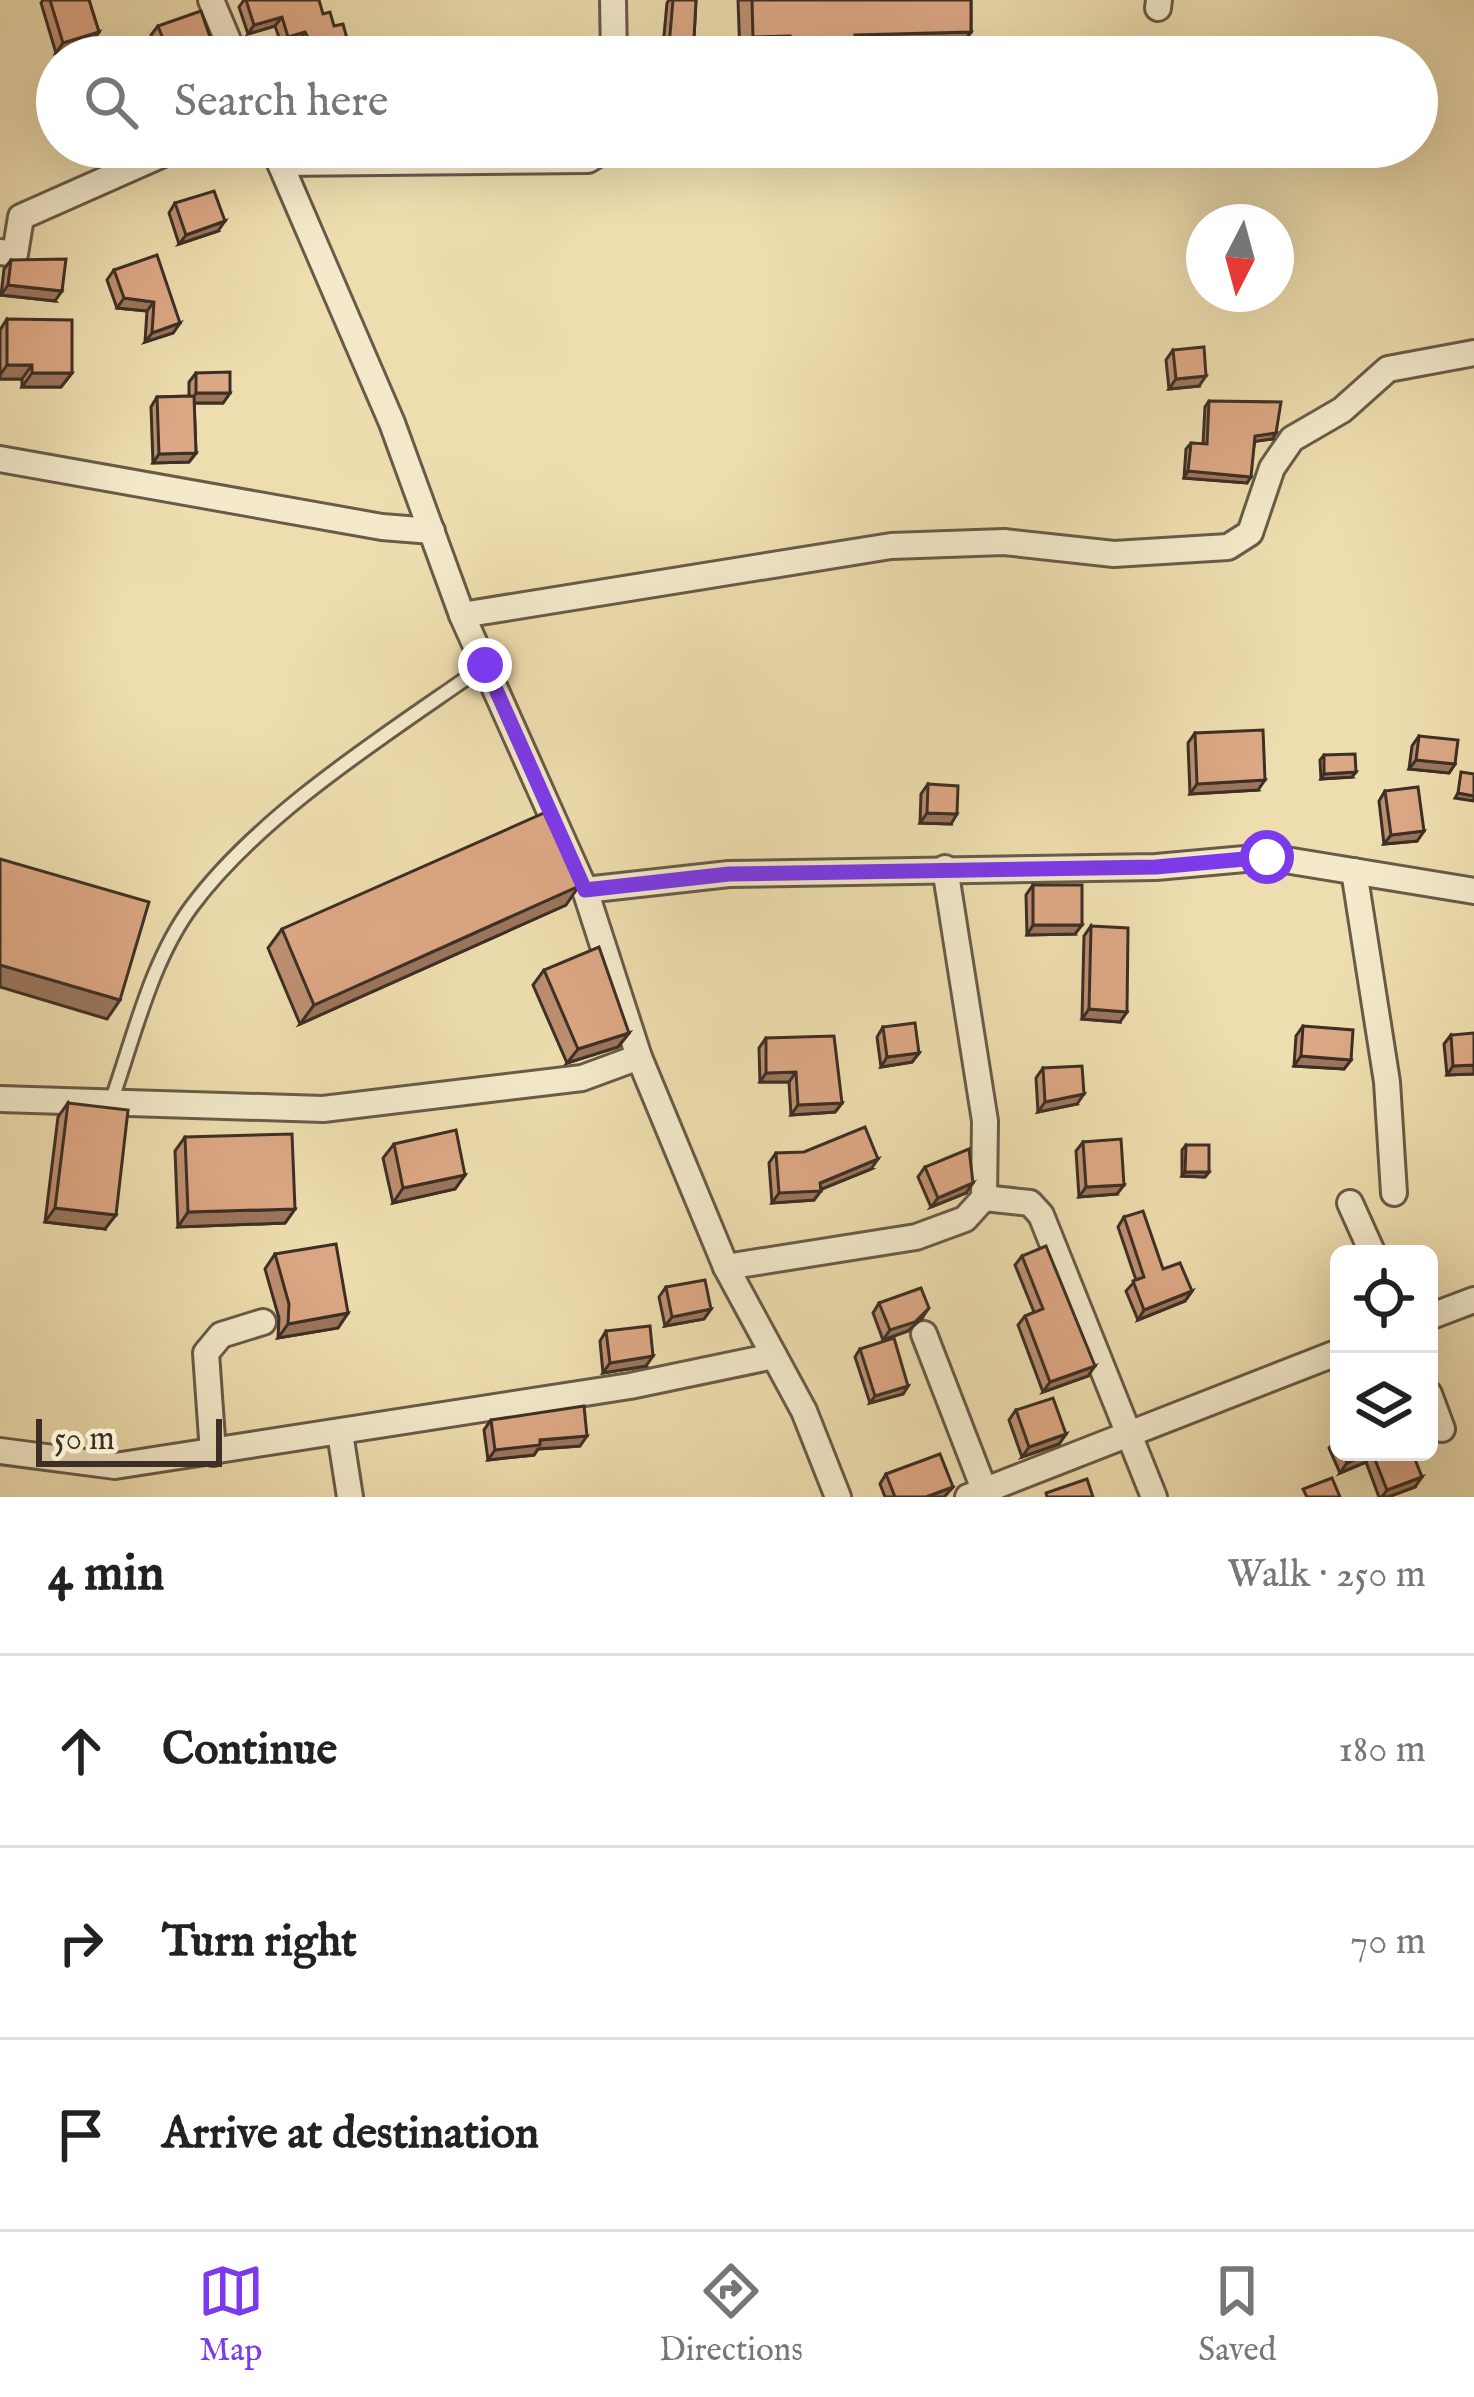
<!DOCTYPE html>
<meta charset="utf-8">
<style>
:root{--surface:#fff;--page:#f2f2f2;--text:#222;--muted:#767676;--line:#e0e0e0;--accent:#7c3aed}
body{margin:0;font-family:"IM FELL English",serif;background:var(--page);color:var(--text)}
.controls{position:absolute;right:36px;bottom:36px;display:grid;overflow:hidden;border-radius:18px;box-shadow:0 12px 48px #0002}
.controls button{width:108px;height:108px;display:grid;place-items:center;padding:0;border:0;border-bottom:3px solid var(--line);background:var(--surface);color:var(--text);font:60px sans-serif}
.compass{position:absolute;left:1186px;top:204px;width:108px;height:108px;border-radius:50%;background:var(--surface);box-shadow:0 12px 48px #0002;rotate:186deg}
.scale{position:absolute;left:36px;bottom:30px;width:186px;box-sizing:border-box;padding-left:12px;border:6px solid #3d2f25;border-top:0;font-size:33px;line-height:42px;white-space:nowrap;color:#3d2f25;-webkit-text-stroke:9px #f4eacb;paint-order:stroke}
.stop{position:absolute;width:36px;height:36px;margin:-27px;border:9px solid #7c3aed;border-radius:50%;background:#fff}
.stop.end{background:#7c3aed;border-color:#fff;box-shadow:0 3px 12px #0008}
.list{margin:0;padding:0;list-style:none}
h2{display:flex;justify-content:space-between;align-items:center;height:156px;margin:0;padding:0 48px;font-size:51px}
h2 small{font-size:39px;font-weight:400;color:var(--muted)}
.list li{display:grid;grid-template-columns:78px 1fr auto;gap:36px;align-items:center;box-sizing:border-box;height:192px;padding:0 48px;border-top:3px solid var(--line)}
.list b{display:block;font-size:45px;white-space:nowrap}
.list em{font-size:39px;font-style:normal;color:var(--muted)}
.icon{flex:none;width:66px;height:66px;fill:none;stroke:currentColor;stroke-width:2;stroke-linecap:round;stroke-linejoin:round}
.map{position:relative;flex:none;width:1474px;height:1497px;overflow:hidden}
.search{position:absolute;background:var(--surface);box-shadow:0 12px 48px #0002;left:36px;right:36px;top:36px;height:132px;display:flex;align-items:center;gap:30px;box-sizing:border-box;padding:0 42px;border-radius:66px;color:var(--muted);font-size:45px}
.sheet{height:732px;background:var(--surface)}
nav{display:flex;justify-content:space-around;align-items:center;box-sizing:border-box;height:168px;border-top:3px solid var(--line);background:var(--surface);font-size:33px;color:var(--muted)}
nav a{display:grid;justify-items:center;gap:6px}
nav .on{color:var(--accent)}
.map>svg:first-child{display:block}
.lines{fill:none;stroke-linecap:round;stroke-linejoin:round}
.lane-casing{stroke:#695b48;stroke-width:18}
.street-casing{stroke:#695b48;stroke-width:30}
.lane{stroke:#f4eacb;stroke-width:12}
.street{stroke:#f4eacb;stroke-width:24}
.wall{fill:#be9072;stroke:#3d2f25;stroke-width:3}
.shaded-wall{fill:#9b765d;stroke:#3d2f25;stroke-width:3}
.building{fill:#dda885;stroke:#3d2f25;stroke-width:3}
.route{stroke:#7c3aed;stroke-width:15}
</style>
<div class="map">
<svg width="1474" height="1497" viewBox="0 0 1474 1497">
<rect width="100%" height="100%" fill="#eedeaf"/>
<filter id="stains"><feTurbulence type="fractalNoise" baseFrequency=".00167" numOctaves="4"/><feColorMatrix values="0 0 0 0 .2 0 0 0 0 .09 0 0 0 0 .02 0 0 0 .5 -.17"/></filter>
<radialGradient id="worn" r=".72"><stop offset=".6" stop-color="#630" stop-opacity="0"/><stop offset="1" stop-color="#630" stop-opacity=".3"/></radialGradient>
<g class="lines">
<g class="lane-casing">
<path id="lane" d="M 111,1102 C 134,1037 151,961 192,906 C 262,812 389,733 484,666"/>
</g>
<g class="street-casing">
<g id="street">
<path d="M 211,0 L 235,57"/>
<path d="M 613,0 L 614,57"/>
<path d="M 1158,8 L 1159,0"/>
<path d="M 273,147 L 392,423 L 462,615 L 585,890 L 639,1057 L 726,1267 L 804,1411 L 838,1497"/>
<path d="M 280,163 L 588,160 L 609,147"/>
<path d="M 0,252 L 15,254 L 21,217 L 179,147"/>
<path d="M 0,459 L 382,527 L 432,531"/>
<path d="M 462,615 L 891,546 L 1004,542 L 1114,554 L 1228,547 L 1250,533 L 1272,468 L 1292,439 L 1342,410 L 1388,369 L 1474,353"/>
<path d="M 1354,871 L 1387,1082 L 1394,1193"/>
<path d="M 585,890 L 729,874 L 1156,867 L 1267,857 L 1474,891"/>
<path d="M 0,1099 L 323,1109 L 582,1078 L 639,1057"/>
<path d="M 984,1198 L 1030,1203 L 1041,1215 L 1154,1497"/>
<path d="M 1350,1203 L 1373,1254"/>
<path d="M 726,1267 L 916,1237 L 965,1219 L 984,1198 L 985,1121 L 945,868"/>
<path d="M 1429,1317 L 1474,1300"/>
<path d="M 924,1334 L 987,1497"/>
<path d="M 1429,1394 L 1442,1429"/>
<path d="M 340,1433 L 350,1497"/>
<path d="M 0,1451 L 115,1466 L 630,1386 L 774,1356"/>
<path d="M 213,1453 L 206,1353 L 221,1335 L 263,1322"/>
<path d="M 968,1497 L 1339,1352"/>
</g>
</g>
<use href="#lane" class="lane"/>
<use href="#street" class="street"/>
</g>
<g class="wall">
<path d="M 43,0 L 89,0 L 99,32 L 92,42 L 56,53 L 41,3 Z"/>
<path d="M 244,0 L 323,14 L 334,26 L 352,57 L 308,57 L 299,41 L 282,46 L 275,26 L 248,34 L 239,7 Z"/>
<path d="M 669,0 L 696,0 L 693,57 L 662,57 L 667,3 Z"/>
<path d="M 738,0 L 971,0 L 971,32 L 958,50 L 855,53 L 855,57 L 740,55 Z"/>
<path d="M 158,26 L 217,57 L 160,57 L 151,35 Z"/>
<path d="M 175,203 L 218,231 L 179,244 L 169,213 Z"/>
<path d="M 11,260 L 55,301 L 1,295 L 4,269 Z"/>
<path d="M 114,270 L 180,323 L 173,333 L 145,342 L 147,311 L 117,308 L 107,280 Z"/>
<path d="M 7,319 L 72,373 L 61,387 L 22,387 L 22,379 L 0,379 L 0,330 Z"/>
<path d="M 1173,350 L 1199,386 L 1169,389 L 1166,360 Z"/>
<path d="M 196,373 L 230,393 L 223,403 L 194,403 L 196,453 L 189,462 L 153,463 L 151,407 L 157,397 L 189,396 L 189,382 Z"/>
<path d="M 1209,401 L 1272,439 L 1255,441 L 1247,483 L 1184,478 L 1186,449 L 1191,443 L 1203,444 L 1205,407 Z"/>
<path d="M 1195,733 L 1258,790 L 1190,794 L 1188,743 Z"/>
<path d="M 1419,736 L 1455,764 L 1449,773 L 1409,769 L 1412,746 Z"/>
<path d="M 1324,755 L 1352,777 L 1321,779 L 1320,760 Z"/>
<path d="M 928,784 L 951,824 L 920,823 L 921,794 Z"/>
<path d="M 1385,791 L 1424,831 L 1417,841 L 1384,844 L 1379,801 Z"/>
<path d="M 1033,885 L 1075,934 L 1027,935 L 1026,895 Z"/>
<path d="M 566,905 L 300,1024 L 268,948 L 282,929 Z"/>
<path d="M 1091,926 L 1120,1022 L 1082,1019 L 1084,936 Z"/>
<path d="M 544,970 L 629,1033 L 618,1047 L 567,1063 L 533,985 Z"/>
<path d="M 1303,1026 L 1351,1060 L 1344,1069 L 1294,1066 L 1296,1036 Z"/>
<path d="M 883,1027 L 919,1053 L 912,1062 L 881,1067 L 877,1037 Z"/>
<path d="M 1451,1035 L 1474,1074 L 1447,1075 L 1444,1044 Z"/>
<path d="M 766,1038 L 842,1103 L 835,1112 L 791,1115 L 789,1082 L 760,1082 L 759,1048 Z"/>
<path d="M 1043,1068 L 1077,1104 L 1038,1112 L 1036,1078 Z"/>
<path d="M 68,1103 L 105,1229 L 45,1222 L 58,1117 Z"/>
<path d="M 185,1137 L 295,1209 L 285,1223 L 178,1227 L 175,1151 Z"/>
<path d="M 1083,1142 L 1117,1194 L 1079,1197 L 1076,1151 Z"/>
<path d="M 394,1144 L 465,1175 L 455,1189 L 393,1203 L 383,1158 Z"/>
<path d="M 1186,1145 L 1209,1172 L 1205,1177 L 1182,1176 L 1182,1150 Z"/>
<path d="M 776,1153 L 871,1169 L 821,1189 L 814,1200 L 772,1203 L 769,1163 Z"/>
<path d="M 925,1167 L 966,1193 L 931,1207 L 918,1177 Z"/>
<path d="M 1124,1217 L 1163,1269 L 1192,1291 L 1185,1301 L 1138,1320 L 1126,1291 L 1136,1280 L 1118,1227 Z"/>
<path d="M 275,1254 L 348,1313 L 338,1328 L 278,1338 L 279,1318 L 265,1269 Z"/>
<path d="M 1022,1256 L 1088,1376 L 1043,1392 L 1018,1325 L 1025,1316 L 1034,1312 L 1015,1265 Z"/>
<path d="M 666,1287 L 711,1309 L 704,1319 L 665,1326 L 659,1297 Z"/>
<path d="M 879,1303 L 922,1318 L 908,1331 L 883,1340 L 873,1313 Z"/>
<path d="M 606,1331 L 646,1366 L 603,1373 L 600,1341 Z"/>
<path d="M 860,1349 L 908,1386 L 903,1394 L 870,1403 L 855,1357 Z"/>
<path d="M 1016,1410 L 1066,1434 L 1059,1444 L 1022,1457 L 1009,1420 Z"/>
<path d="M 491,1420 L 580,1446 L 538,1449 L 534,1455 L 488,1460 L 484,1430 Z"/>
<path d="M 1339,1437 L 1339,1452 L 1393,1452 L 1415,1487 L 1388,1497 L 1379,1497 L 1366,1462 L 1340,1473 L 1329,1448 Z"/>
<path d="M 886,1474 L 953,1487 L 944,1497 L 885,1497 L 880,1484 Z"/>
</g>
<g class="shaded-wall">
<path d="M 282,17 L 275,26 L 248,34 L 254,25 Z"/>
<path d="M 99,32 L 92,42 L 56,53 L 63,43 Z"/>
<path d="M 305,32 L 299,41 L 282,46 L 288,37 Z"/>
<path d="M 971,32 L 958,50 L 842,53 L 855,35 Z"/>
<path d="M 790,36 L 777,55 L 740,55 L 753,37 Z"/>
<path d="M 225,221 L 218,231 L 179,244 L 186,235 Z"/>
<path d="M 8,285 L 62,291 L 55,301 L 1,295 Z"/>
<path d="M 124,298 L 154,302 L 147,311 L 117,308 Z"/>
<path d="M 180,323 L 173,333 L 145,342 L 152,333 Z"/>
<path d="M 7,365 L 32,365 L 22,379 L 0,379 L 0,375 Z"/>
<path d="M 32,373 L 72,373 L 61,387 L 22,387 Z"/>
<path d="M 1206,376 L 1199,386 L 1169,389 L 1176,379 Z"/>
<path d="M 196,393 L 230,393 L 223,403 L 190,403 Z"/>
<path d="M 1276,433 L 1272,439 L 1251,442 L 1255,436 Z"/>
<path d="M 196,453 L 189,462 L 153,463 L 159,454 Z"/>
<path d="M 1188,471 L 1251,477 L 1247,483 L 1184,478 Z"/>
<path d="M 1416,760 L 1455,764 L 1449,773 L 1409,769 Z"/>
<path d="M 1356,772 L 1352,777 L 1321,779 L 1324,774 Z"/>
<path d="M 1265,780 L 1258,790 L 1190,794 L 1197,784 Z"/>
<path d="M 1458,793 L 1474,796 L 1474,801 L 1455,798 Z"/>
<path d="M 927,813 L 957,814 L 951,824 L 920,823 Z"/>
<path d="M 1424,831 L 1417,841 L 1384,844 L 1391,835 Z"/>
<path d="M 579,886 L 566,905 L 300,1024 L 314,1005 Z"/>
<path d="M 1033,925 L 1082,925 L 1075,934 L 1027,935 Z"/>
<path d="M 0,965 L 120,1000 L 107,1019 L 0,987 Z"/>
<path d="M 1089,1009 L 1127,1012 L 1120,1022 L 1082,1019 Z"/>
<path d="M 629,1033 L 618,1047 L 567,1063 L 578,1049 Z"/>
<path d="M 919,1053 L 912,1062 L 881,1067 L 887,1057 Z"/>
<path d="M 1301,1056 L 1351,1060 L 1344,1069 L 1294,1066 Z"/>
<path d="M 1474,1065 L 1474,1074 L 1447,1075 L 1453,1066 Z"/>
<path d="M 796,1072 L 789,1082 L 760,1082 L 766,1073 Z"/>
<path d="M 1084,1094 L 1077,1104 L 1038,1112 L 1045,1102 Z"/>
<path d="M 842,1103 L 835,1112 L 791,1115 L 798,1105 Z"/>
<path d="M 878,1159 L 871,1169 L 817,1191 L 821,1191 L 814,1200 L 772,1203 L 779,1193 L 820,1183 Z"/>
<path d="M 1185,1172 L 1209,1172 L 1205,1177 L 1182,1176 Z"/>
<path d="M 465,1175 L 455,1189 L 393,1203 L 403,1188 Z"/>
<path d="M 973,1183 L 966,1193 L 931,1207 L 938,1198 Z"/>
<path d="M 1124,1185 L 1117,1194 L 1079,1197 L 1086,1187 Z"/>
<path d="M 55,1208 L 116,1215 L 105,1229 L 45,1222 Z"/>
<path d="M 295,1209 L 285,1223 L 178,1227 L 188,1212 Z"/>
<path d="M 1192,1291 L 1185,1301 L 1138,1320 L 1144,1310 Z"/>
<path d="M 929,1308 L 922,1318 L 908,1331 L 883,1340 L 890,1330 Z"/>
<path d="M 711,1309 L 704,1319 L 665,1326 L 672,1317 Z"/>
<path d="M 348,1313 L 338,1328 L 278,1338 L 288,1324 Z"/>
<path d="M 653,1356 L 646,1366 L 603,1373 L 610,1363 Z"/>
<path d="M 1095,1366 L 1088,1376 L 1043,1392 L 1050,1382 Z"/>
<path d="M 908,1386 L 903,1394 L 870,1403 L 875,1396 Z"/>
<path d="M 1066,1434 L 1059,1444 L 1022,1457 L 1029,1447 Z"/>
<path d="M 587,1436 L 580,1446 L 538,1449 L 534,1455 L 488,1460 L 495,1450 L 540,1440 Z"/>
<path d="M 1372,1452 L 1366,1462 L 1340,1473 L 1347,1463 Z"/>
<path d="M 1422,1477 L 1415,1487 L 1388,1497 L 1382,1497 L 1387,1490 Z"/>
<path d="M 953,1487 L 944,1497 L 926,1497 Z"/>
</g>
<g class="building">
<path d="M 50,0 L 89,0 L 99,32 L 63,43 Z"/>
<path d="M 246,0 L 319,0 L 323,14 L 330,12 L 334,26 L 343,24 L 352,57 L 315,57 L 314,48 L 305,32 L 288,37 L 282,17 L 254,25 Z"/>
<path d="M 673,0 L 696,0 L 693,57 L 668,57 Z"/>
<path d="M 752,0 L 971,0 L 971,32 L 855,35 L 855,57 L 790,57 L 790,36 L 753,37 Z"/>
<path d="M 201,11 L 217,57 L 170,57 L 158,26 Z"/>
<path d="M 214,191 L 225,221 L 186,235 L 175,203 Z"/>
<path d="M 157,255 L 180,323 L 152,333 L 154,302 L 124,298 L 114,270 Z"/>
<path d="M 66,259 L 62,291 L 8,285 L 11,260 Z"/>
<path d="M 7,319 L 72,320 L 72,373 L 32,373 L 32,365 L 7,365 Z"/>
<path d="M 1204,347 L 1206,376 L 1176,379 L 1173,350 Z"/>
<path d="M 230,372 L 230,393 L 196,393 L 196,373 Z"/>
<path d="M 194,396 L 196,453 L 159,454 L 157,397 Z"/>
<path d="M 1209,401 L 1281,402 L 1276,433 L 1255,436 L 1251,477 L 1188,471 L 1191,443 L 1207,444 Z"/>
<path d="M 1263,730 L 1265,780 L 1197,784 L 1195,733 Z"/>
<path d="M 1419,736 L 1458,740 L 1455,764 L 1416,760 Z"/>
<path d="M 1355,754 L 1356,772 L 1324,774 L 1324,755 Z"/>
<path d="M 1461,772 L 1474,774 L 1474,796 L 1458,793 Z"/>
<path d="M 928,784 L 958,786 L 957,814 L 927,813 Z"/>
<path d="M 1418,787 L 1424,831 L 1391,835 L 1385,791 Z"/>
<path d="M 544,813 L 579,886 L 314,1005 L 282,929 Z"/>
<path d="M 0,859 L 149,902 L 120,1000 L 0,965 Z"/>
<rect x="1033" y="885" width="49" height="40"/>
<path d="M 1091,926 L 1128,928 L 1127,1012 L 1089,1009 Z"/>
<path d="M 599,947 L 629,1033 L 578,1049 L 544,970 Z"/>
<path d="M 915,1023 L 919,1053 L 887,1057 L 883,1027 Z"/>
<path d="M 1303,1026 L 1353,1030 L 1351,1060 L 1301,1056 Z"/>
<path d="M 1474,1033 L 1474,1065 L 1453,1066 L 1451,1035 Z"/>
<path d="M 834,1036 L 842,1103 L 798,1105 L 796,1072 L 766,1073 L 766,1038 Z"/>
<path d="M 1082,1066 L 1084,1094 L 1045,1102 L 1043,1068 Z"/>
<path d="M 68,1103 L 128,1110 L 116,1215 L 55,1208 Z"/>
<path d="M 865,1127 L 878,1159 L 820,1183 L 821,1191 L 779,1193 L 776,1153 L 804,1152 Z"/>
<path d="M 456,1130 L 465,1175 L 403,1188 L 394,1144 Z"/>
<path d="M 292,1134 L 295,1209 L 188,1212 L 185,1137 Z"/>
<path d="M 1121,1139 L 1124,1185 L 1086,1187 L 1083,1142 Z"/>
<path d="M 1186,1145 L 1209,1145 L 1209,1172 L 1185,1172 Z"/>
<path d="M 969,1149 L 973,1183 L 938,1198 L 925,1167 Z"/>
<path d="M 1143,1211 L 1163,1269 L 1180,1263 L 1192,1291 L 1144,1310 L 1133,1281 L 1144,1277 L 1124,1217 Z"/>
<path d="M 336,1244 L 348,1313 L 288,1324 L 289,1304 L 275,1254 Z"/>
<path d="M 1046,1246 L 1095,1366 L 1050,1382 L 1025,1316 L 1043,1309 L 1022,1256 Z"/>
<path d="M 705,1280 L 711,1309 L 672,1317 L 666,1287 Z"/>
<path d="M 921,1288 L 929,1308 L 915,1322 L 890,1330 L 879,1303 Z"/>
<path d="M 650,1326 L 653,1356 L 610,1363 L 606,1331 Z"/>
<path d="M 894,1338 L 908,1386 L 875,1396 L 860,1349 Z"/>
<path d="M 1053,1398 L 1066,1434 L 1029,1447 L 1016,1410 Z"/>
<path d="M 584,1406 L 587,1436 L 540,1440 L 540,1445 L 495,1450 L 491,1420 Z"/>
<path d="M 1342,1452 L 1393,1452 L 1394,1454 L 1400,1452 L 1412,1452 L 1422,1477 L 1387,1490 L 1372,1452 L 1347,1463 Z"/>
<path d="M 940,1454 L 953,1487 L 926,1497 L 895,1497 L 886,1474 Z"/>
<path d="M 1332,1478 L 1340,1497 L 1307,1497 L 1303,1489 Z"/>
<path d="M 1087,1479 L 1093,1497 L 1047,1497 L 1046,1493 Z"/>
</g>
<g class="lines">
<path class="route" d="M 485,665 L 585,890 L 729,874 L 1156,867 L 1267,857"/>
</g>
<rect width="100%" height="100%" filter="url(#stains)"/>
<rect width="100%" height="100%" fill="url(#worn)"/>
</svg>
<div class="controls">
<button><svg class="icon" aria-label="locate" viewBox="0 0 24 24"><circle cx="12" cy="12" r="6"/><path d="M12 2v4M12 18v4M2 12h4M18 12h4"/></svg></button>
<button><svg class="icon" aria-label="layers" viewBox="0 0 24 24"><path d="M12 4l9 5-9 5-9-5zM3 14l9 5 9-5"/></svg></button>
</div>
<svg class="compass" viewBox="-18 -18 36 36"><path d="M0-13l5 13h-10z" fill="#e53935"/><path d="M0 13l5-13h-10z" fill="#767676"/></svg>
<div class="scale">50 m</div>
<div class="stop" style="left:1267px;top:857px"></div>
<div class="stop end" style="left:485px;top:665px"></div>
<div class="search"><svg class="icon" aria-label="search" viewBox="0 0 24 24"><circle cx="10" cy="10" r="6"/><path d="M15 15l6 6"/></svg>Search here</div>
</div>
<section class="sheet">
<h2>4 min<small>Walk · 250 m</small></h2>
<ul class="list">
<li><svg class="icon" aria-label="ahead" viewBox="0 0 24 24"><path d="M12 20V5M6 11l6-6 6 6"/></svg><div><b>Continue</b></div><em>180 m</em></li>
<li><svg class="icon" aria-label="right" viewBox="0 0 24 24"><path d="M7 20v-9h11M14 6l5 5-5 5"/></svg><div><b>Turn right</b></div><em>70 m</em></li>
<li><svg class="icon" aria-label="arrive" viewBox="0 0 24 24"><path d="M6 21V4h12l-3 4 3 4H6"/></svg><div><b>Arrive at destination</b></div></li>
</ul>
</section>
<nav>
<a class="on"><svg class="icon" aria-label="map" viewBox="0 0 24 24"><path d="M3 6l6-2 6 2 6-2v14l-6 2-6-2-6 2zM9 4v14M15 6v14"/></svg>Map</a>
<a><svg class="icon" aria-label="directions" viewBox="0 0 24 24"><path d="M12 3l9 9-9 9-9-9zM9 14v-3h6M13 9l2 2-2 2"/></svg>Directions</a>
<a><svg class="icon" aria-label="saved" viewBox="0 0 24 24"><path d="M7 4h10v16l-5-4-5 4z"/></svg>Saved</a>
</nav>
